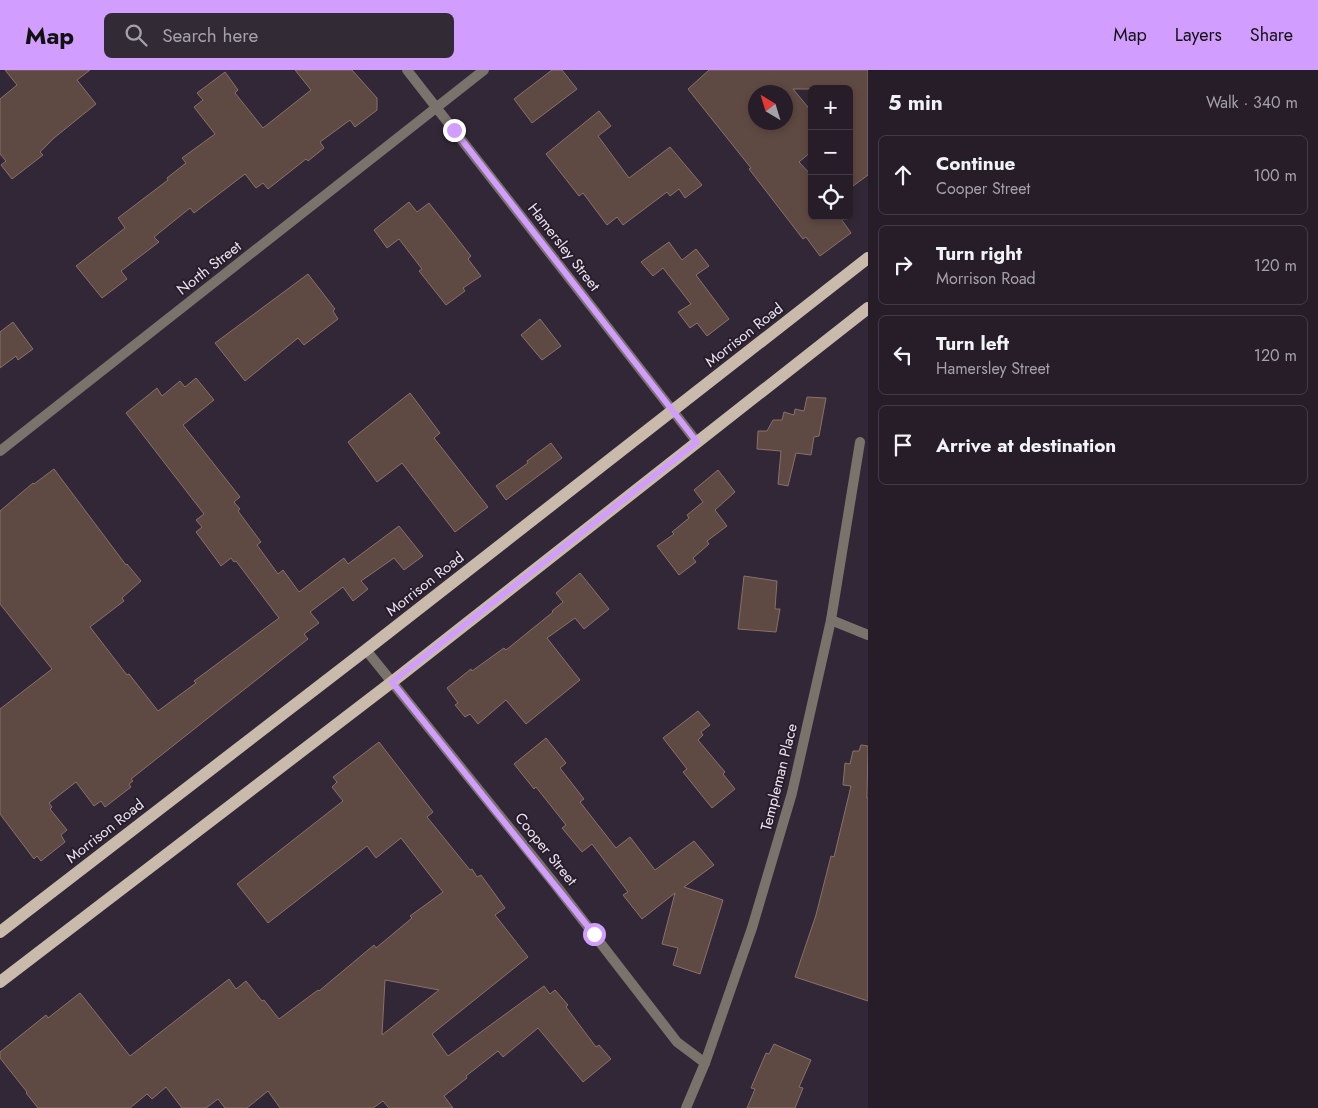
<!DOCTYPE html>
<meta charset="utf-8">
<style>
:root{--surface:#261d28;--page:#322a34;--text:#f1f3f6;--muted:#a4a2a8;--line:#423b45;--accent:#d19dfe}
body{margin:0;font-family:Jost,sans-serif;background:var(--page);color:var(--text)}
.controls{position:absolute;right:15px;top:15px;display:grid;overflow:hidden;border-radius:8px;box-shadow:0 2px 8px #0003}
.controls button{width:45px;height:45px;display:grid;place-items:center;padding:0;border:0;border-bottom:1px solid var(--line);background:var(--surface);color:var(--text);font:25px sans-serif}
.compass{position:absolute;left:748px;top:15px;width:45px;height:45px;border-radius:50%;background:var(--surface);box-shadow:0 2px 8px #0003;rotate:322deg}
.stop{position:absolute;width:15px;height:15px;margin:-11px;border:4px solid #d19dfe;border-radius:50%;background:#fff}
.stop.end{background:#d19dfe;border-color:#fff;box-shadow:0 1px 5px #0008}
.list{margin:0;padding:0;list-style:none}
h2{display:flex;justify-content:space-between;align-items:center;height:65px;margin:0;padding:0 20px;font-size:21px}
h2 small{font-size:16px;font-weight:400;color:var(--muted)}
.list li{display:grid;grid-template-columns:32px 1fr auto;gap:15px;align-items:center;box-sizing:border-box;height:80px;margin:0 10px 10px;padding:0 10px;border:1px solid var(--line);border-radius:8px}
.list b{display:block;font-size:19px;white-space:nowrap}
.list p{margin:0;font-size:16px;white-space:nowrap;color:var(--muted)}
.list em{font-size:16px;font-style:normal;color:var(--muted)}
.icon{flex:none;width:28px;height:28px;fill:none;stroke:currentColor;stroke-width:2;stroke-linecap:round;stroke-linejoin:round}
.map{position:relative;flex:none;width:868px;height:1038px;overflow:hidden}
header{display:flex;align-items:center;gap:30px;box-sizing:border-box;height:70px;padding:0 25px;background:var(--accent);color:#111}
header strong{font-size:24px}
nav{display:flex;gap:28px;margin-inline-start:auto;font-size:18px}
.search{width:350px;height:45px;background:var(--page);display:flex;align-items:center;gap:12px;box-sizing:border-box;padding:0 18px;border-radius:8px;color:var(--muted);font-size:19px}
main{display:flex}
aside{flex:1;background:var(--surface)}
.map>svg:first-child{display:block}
.building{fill:#5f4943;stroke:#88716a;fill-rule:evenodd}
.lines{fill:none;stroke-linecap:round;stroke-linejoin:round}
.minor{stroke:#7a736c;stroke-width:10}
.primary{stroke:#cabaac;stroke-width:12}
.route{stroke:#d19dfe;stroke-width:6}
.labels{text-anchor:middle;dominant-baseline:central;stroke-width:4;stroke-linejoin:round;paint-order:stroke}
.street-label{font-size:15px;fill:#ece5ef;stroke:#281d2c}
</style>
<header>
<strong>Map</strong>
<div class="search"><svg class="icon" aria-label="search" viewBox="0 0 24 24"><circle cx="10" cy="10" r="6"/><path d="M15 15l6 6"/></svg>Search here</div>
<nav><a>Map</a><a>Layers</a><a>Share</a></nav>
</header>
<main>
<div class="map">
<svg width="868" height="1038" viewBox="0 0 868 1038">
<rect width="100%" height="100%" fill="#322736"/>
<g class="building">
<path d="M 5,0 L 90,0 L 77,10 L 96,34 L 54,68 L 40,82 L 43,85 L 12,109 L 1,95 L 6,91 L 0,84 L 0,29 L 17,15 Z"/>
<path d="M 295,0 L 352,0 L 377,28 L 377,40 L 355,57 L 350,50 L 320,72 L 324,78 L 308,91 L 306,89 L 268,119 L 263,113 L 256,118 L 245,104 L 194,143 L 190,138 L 154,167 L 159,172 L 121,201 L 127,209 L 102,228 L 76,196 L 125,158 L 118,148 L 168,110 L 167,108 L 186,93 L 182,88 L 215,64 L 194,37 L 203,30 L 197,23 L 225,2 L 238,20 L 235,23 L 263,58 L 311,20 Z"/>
<path d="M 552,0 L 562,0 L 577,19 L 532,53 L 514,29 Z"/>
<path d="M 709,0 L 868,0 L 868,105 L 849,119 L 849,19 L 793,19 L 812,42 L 812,81 L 799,92 L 812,106 L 812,146 L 839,146 L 851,163 L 820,186 L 806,167 L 803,169 L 749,99 L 751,98 L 688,19 ZM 756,22 L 786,22 L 786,52 L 756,52 Z"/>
<path d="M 599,41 L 611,56 L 598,66 L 629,108 L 670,77 L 702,115 L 685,128 L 679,119 L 670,126 L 667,122 L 623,155 L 617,147 L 607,155 L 583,123 L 579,126 L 546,84 Z"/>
<path d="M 409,132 L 417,142 L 429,133 L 471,186 L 468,189 L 481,206 L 463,218 L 465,221 L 446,235 L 419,201 L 422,199 L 399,169 L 387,178 L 374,160 Z"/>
<path d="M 669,172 L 682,190 L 696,179 L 709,196 L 696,205 L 729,249 L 707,266 L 697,253 L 690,258 L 678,242 L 691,234 L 663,198 L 653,206 L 641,192 Z"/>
<path d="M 308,204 L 335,239 L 333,241 L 338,249 L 304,275 L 298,268 L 245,311 L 215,273 Z"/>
<path d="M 540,249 L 561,276 L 542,290 L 521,265 Z"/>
<path d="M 13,252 L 33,279 L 18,290 L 16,286 L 0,298 L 0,262 Z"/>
<path d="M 196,308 L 214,330 L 183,355 L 240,427 L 234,432 L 240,439 L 238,441 L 261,472 L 257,475 L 278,504 L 283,500 L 299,522 L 344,488 L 348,494 L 399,456 L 423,486 L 404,500 L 394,488 L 361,511 L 368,519 L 353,531 L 343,517 L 310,542 L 319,553 L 304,564 L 308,569 L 131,709 L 133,711 L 129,714 L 131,717 L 105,737 L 101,731 L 94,736 L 76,712 L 49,733 L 52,737 L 50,739 L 67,760 L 61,765 L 65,772 L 41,791 L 37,786 L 34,789 L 0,744 L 0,639 L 52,599 L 0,534 L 0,441 L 33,413 L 34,414 L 54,399 L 126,495 L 127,494 L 141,511 L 122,528 L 124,531 L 90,557 L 127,605 L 129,604 L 158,641 L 196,613 L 194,611 L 221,591 L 279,548 L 236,491 L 234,492 L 231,488 L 221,496 L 216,489 L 196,462 L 202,457 L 196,450 L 204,444 L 126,343 L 157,318 L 162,326 L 180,311 L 185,317 Z"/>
<path d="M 410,323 L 440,363 L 434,368 L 488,437 L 455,462 L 402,393 L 377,412 L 348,372 Z"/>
<path d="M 807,327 L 826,328 L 819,366 L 814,367 L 811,385 L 796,383 L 788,416 L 778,414 L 781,381 L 757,379 L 758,361 L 767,361 L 773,350 L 782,350 L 784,342 L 794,345 L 795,339 L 804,341 Z"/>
<path d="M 551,373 L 562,388 L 506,430 L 496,416 L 528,393 L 527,391 Z"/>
<path d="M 718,400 L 735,422 L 715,440 L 727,456 L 707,471 L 709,474 L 693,488 L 696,492 L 679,505 L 657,476 L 674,464 L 672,462 L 689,448 L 687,445 L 703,432 L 694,420 Z"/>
<path d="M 580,503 L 609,539 L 584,559 L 575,548 L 547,568 L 580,610 L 526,654 L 506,630 L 478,654 L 470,644 L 465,647 L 455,635 L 458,633 L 447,618 L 471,599 L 472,601 L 504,578 L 506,580 L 553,542 L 552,541 L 563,532 L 556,523 Z"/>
<path d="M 744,506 L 777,511 L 775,539 L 780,539 L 776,562 L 738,559 Z"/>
<path d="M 698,641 L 710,655 L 701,662 L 703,665 L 698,670 L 725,702 L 723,704 L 735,719 L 712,738 L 683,702 L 687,699 L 663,668 Z"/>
<path d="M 546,668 L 566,693 L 560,698 L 584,729 L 580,732 L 616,778 L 630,767 L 655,800 L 694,771 L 714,795 L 684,817 L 723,830 L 700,904 L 673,895 L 678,878 L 662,874 L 675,823 L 642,849 L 623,825 L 628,822 L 592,774 L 582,782 L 562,758 L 566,755 L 536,717 L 534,719 L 514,694 Z"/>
<path d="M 379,672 L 433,742 L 427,747 L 470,800 L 472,799 L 477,807 L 481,805 L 505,838 L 495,845 L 528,887 L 432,964 L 448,986 L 544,916 L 550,924 L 555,920 L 568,935 L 566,937 L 596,977 L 599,975 L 611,989 L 583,1012 L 538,958 L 503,987 L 498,981 L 466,1006 L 467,1008 L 444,1026 L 453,1038 L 389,1038 L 383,1031 L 373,1038 L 280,1038 L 268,1021 L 247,1038 L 225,1038 L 218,1029 L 206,1038 L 182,1038 L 166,1017 L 152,1029 L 147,1024 L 130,1038 L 38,1038 L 26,1023 L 27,1022 L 0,988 L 0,982 L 46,945 L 48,948 L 80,923 L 130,986 L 229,909 L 236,919 L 246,911 L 262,931 L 264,930 L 279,949 L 318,920 L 319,921 L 374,875 L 376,878 L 412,848 L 410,846 L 443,822 L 401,768 L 376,788 L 367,776 L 268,853 L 237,814 L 343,731 L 332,717 L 337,712 L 333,707 ZM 385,910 L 439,920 L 382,965 Z"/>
<path d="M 861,675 L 868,676 L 867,728 L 868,728 L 868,931 L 795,907 L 816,845 L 831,786 L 834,787 L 851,716 L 843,715 L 845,693 L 850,694 L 853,681 L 859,681 Z"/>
<path d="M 774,974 L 811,990 L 799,1017 L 803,1018 L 795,1038 L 747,1038 L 755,1019 L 751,1018 L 766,983 L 769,984 Z"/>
</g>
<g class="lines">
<g class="minor">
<path d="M 407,0 L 697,372"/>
<path d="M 0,381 L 484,0"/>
<path d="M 831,550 L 868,565"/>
<path d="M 366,580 L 554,813 L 677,972 L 705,993"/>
<path d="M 686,1038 L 705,993 L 752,858 L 792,723 L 831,550 L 860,372"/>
</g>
<g class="primary">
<path d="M 0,862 L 366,580 L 868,188"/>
<path d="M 0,912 L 392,612 L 868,238"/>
</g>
</g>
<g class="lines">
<path class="route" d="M 454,60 L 697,372 L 392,612 L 594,864"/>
</g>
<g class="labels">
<g class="street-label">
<text transform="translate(564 177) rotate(52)">Hamersley Street</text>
<text transform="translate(209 198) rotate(-38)">North Street</text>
<text transform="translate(744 265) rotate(-38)">Morrison Road</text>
<text transform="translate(425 514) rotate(-38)">Morrison Road</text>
<text transform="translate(779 707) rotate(-76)">Templeman Place</text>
<text transform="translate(105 761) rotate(-38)">Morrison Road</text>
<text transform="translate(546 779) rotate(51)">Cooper Street</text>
</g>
</g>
</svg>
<div class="controls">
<button>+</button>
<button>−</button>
<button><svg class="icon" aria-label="locate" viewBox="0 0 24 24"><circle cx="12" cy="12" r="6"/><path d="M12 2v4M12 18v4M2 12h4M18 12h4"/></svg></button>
</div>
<svg class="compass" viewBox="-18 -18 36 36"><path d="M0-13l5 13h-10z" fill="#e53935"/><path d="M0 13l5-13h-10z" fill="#a4a2a8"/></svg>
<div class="stop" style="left:594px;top:864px"></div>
<div class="stop end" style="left:454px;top:60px"></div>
</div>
<aside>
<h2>5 min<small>Walk · 340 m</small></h2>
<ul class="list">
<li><svg class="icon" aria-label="ahead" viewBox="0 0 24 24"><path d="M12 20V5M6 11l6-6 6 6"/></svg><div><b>Continue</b><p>Cooper Street</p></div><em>100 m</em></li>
<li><svg class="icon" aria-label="right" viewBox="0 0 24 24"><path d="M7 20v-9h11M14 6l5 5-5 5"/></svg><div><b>Turn right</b><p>Morrison Road</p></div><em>120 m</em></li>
<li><svg class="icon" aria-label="left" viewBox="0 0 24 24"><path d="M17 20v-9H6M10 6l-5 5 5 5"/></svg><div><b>Turn left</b><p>Hamersley Street</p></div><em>120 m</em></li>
<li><svg class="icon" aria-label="arrive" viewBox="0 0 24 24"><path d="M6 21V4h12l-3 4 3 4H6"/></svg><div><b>Arrive at destination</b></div></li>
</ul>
</aside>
</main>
